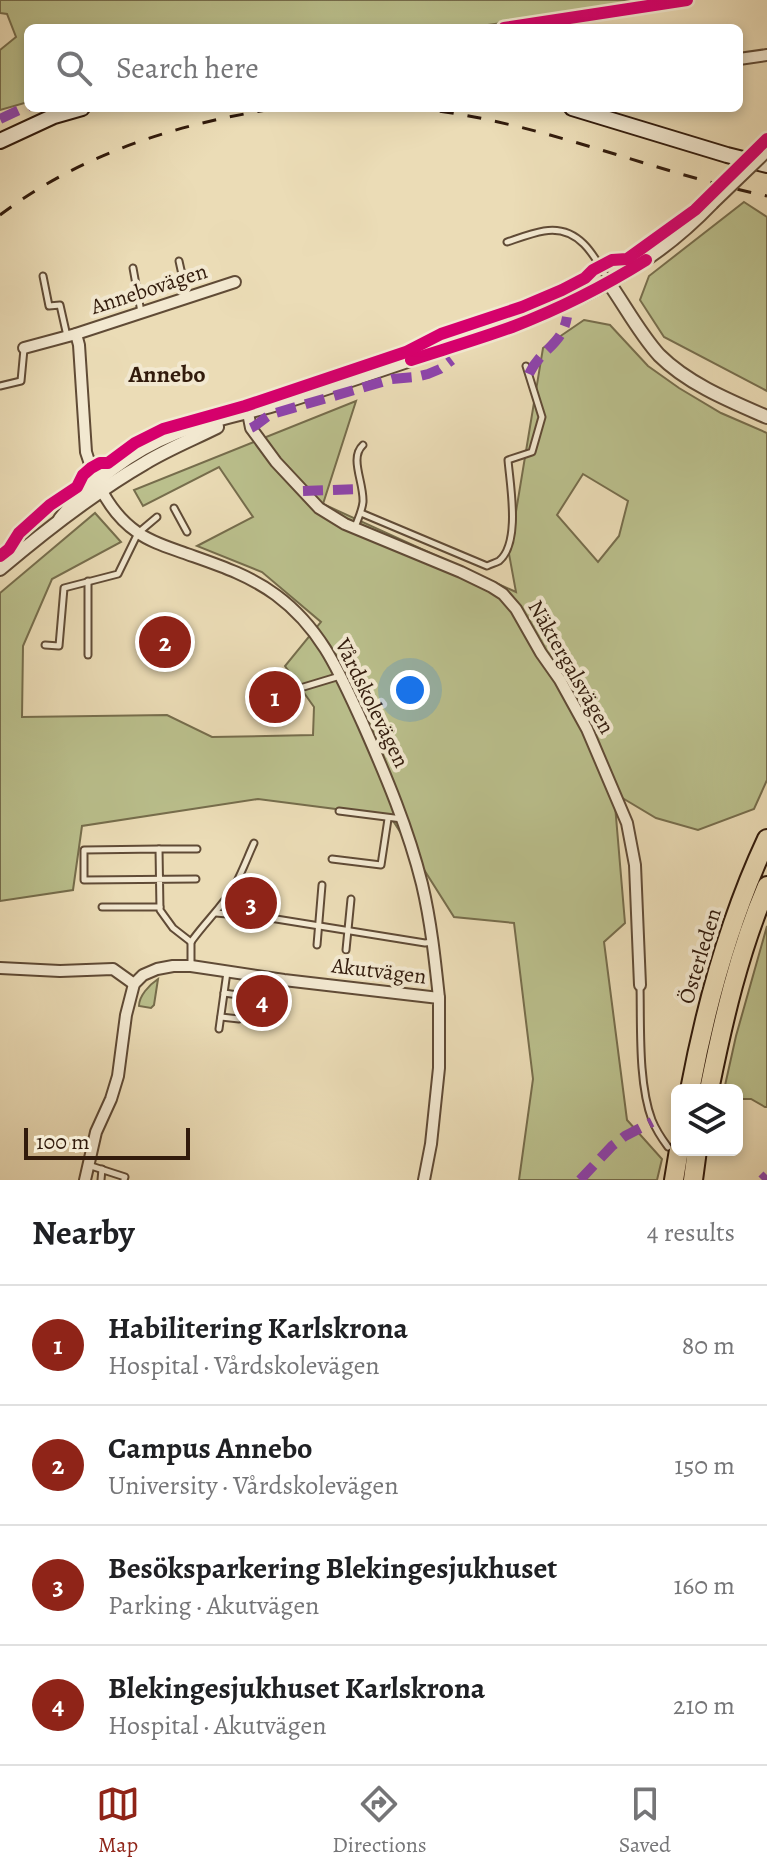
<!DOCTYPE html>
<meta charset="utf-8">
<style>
:root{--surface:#fff;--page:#f2f2f2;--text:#202124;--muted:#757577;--line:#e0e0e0;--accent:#8f2418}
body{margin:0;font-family:Alegreya,serif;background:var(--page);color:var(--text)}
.controls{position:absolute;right:24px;bottom:24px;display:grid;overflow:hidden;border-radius:12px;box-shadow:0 4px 12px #0003}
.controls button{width:72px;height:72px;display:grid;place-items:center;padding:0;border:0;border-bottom:2px solid var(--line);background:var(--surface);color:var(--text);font:40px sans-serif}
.scale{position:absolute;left:24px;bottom:20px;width:166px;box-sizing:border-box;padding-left:8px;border:4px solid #321b0c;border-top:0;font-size:22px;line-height:28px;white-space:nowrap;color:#321b0c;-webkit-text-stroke:6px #f2e8d0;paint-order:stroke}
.you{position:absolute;left:410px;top:690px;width:28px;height:28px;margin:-20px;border:6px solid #fff;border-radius:50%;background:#1a73e8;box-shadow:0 0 0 12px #1a73e833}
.badge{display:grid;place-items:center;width:52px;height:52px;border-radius:50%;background:var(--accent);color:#fff;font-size:26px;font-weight:700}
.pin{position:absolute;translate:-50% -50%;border:4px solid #fff;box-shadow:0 2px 8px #0006}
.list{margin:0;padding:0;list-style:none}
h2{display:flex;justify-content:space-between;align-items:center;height:104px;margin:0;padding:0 32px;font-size:34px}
h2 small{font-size:26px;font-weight:400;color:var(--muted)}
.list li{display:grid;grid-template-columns:52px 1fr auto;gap:24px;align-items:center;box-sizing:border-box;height:120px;padding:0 32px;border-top:2px solid var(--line)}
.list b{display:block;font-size:30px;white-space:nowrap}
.list p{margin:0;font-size:26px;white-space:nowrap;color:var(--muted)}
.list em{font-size:26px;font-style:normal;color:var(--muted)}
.icon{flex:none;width:44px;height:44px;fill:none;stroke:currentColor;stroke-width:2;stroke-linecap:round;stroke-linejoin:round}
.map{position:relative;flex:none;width:767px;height:1180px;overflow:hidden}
.search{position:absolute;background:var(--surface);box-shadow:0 4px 12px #0003;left:24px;right:24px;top:24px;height:88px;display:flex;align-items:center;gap:20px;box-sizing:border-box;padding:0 28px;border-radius:12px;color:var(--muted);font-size:30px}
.sheet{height:584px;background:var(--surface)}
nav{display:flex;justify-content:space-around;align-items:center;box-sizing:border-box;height:112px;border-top:2px solid var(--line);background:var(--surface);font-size:22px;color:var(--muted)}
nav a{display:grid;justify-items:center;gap:4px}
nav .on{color:var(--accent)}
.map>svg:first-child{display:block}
.green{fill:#babf8c;stroke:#766d4c;stroke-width:2;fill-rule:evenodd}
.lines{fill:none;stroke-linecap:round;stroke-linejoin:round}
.service-casing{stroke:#604b36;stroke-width:9}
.minor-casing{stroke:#604b36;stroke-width:14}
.tertiary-casing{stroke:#604b36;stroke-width:16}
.secondary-casing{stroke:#321b0c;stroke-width:18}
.motorway-casing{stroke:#321b0c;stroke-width:22}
.service{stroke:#f2e8d0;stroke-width:5}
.minor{stroke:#f2e8d0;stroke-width:10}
.tertiary{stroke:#f2e8d0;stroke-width:12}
.secondary{stroke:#f2e8d0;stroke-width:14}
.motorway{stroke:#ebdcb6;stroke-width:18}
.rail{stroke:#321b0c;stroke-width:3;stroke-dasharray:14 14;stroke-linecap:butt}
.tertiary-bridge-casing{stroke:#604b36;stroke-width:16;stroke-linecap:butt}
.tertiary-bridge{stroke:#f2e8d0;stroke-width:12}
.quiet{stroke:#8e44ad;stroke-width:10;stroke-dasharray:20 10;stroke-linecap:butt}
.cycleway-casing{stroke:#f2e8d0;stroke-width:17}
.cycleway{stroke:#d6006c;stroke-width:12}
.labels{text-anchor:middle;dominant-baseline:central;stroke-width:8;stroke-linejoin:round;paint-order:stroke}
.street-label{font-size:22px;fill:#321b0c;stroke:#f2e8d0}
.neighbourhood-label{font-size:24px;font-weight:bold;fill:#321b0c;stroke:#f2e8d0}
</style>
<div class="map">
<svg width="767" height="1180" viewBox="0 0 767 1180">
<rect width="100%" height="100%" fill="#ebdcb6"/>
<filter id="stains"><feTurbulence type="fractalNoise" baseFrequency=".0025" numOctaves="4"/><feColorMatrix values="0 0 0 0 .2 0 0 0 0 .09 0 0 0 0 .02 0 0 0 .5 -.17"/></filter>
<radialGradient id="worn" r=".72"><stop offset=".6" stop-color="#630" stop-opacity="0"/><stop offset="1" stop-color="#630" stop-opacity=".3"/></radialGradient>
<g class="green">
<path d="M 0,0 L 663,0 L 467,28 L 28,28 L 28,102 L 0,110 L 0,50 L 16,37 L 7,14 L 0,13 Z"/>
<path d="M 744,202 L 767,217 L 767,391 L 664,337 L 640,300 L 649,276 Z"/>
<path d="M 584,320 L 610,325 L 648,366 L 679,388 L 721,413 L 767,433 L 767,780 L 754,809 L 698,830 L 656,818 L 614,793 L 625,923 L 604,942 L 627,1120 L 662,1159 L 657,1180 L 519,1180 L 533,1079 L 514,923 L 454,917 L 390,816 L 258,799 L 82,826 L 73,890 L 0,901 L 0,593 L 95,513 L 121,542 L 52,579 L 23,646 L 22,717 L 167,715 L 212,737 L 313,735 L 314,707 L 285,666 L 321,622 L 262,572 L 197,546 L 253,517 L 219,467 L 143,506 L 134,490 L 356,401 L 323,504 L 516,592 L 509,554 L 543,348 ZM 583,474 L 628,501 L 619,536 L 598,562 L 557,515 Z"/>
<path d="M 767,926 L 767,1107 L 765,1107 L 751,1099 L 737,1099 L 737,1090 L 724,1090 L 736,1036 Z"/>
<path d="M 158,979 L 154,1005 L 151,1008 L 139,1006 C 139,996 149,985 158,979 Z"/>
</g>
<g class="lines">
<g class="service-casing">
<g id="service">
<path d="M 507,242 C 519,238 532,233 544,231 C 579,225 595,256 609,282"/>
<path d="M 179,261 L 187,297"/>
<path d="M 133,268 L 141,312"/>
<path d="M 43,276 L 49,306 L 60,305 L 67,336"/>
<path d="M 0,386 L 21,381 L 24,349"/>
<path d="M 174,508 L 187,532"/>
<path d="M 361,513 L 487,566 C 491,564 495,563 499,561 C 521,543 510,485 508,460 L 532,452 L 542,417 L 526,366"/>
<path d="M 355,527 C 358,519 362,511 363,502 C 364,482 349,458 363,445"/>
<path d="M 45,645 L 59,646 L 64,588 L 118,574 L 138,533 L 157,517"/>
<path d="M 88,655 L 88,581"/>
<path d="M 287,692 L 340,676"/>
<path d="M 339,811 L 402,819"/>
<path d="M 159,849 L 197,849"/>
<path d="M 332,859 L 381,865 L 388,819"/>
<path d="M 102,907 L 160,907"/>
<path d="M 216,913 L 270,918 L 425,943 L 432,942"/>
<path d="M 191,942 L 173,928 L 160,910 L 159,849 L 84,850 L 84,880 L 196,879"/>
<path d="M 191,942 C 205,922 223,906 235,885 C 242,872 248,856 254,843"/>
<path d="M 191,942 L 191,965"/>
<path d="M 317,945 L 322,885"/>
<path d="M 346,950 L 351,899"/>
<path d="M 640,986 C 641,1025 638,1083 652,1120 C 656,1130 662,1139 668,1147"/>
<path d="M 224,993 L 273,1000"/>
<path d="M 221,1017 L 239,1019"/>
<path d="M 259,1022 L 270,1024 L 274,992 L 284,980"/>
<path d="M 219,1029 L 227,972"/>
<path d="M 88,1165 L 125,1177 L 124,1180"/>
<path d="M 101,1180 L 102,1169"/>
</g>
</g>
<g class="minor-casing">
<g id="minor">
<path d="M 739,59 L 767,55"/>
<path d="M 76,334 L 79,345 L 86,452 C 95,482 111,514 137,532 C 152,543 171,548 187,554 C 218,565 249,575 276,595 C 322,629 340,674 363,724 C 386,776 408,828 422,884 C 431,922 435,960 439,998"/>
<path d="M 24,348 L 76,334 L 235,282"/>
<path d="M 248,413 L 251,428 L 276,462 L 319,508 L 345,524 L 461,572 L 492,587 L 503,594 L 516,609 L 541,653 L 560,680 L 587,729 L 627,823 L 635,865 L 640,985"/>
<path d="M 0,968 L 60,971 L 113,969 L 134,984"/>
<path d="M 85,1180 L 96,1132 L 111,1099 L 118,1076 L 126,1015 L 134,984 L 143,975 L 157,969 L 173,966 L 191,966 L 284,980 L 439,998 L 439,1068 L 431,1144 L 424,1180"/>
</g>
</g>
<g class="tertiary-casing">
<g id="tertiary">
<path d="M 609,283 C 625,306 640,334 659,355 C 688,384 730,401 767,417"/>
<path d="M 60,519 C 90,482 131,451 176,433 C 208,420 247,413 281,403 C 331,387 381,370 431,353 C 539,317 631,288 712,203"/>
<path d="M 0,569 C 46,530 93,493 145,463 C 168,449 193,439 217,427"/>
</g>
</g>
<g class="secondary-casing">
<g id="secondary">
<path d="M 572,108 L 727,155 L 767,165"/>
<path d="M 0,141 L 54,116 L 82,108"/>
</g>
</g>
<g class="motorway-casing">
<g id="motorway">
<path d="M 690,1090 C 706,1005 730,918 767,839"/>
<path d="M 709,1090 C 723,1021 739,951 767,886"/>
<path d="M 674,1180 L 679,1150"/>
<path d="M 693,1180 L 697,1150"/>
</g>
</g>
<use href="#service" class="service"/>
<use href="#minor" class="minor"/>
<use href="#tertiary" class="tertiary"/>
<use href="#secondary" class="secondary"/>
<use href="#motorway" class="motorway"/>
<g class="rail">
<path d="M 412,108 C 534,119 648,171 767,196"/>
<path d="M 0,215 C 82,153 179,123 280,108"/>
</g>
<g class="tertiary-bridge-casing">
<path id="tertiary-bridge" d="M 712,203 L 767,150"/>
</g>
<use href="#tertiary-bridge" class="tertiary-bridge"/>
<g class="quiet">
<path d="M 0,119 L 28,106"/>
<path d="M 529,374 C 541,348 562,346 567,317"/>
<path d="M 251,428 C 260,424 263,418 272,414 L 392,379 L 415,377 L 428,374 L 440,369 L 452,360"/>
<path d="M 303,491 L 362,489"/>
<path d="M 580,1180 L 612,1146 L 625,1136 L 652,1122"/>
<path d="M 762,1180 L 767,1175"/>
</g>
<g class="cycleway-casing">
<g id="cycleway">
<path d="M 504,28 L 687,0"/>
<path d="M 411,360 C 445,349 479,339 512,327 C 559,309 603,287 646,260"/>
<path d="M 0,556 L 9,549 L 19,533 L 50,505 L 77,487 L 83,475 L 91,468 L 100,463 L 108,463 L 135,443 L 163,429 L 245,406 L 406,352 L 441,334 L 522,307 L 562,290 L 585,278 L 593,270 L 612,260 L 627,259 L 695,210 L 767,139"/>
</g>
</g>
<use href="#cycleway" class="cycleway"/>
</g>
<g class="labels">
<g class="street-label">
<text transform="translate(149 289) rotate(-18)">Annebovägen</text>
<text transform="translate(571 667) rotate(60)">Näktergalsvägen</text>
<text transform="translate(372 703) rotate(64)">Vårdskolevägen</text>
<text transform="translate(700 956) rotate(-73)">Österleden</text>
<text transform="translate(379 971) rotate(7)">Akutvägen</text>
</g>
<g class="neighbourhood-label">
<text x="167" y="374">Annebo</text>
</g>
</g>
<rect width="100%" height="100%" filter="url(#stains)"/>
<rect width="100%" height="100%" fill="url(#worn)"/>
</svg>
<div class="controls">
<button><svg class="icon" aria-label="layers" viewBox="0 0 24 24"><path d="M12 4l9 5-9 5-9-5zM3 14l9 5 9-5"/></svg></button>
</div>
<div class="scale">100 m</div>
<div class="you"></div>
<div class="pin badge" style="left:275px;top:697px">1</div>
<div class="pin badge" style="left:165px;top:642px">2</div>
<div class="pin badge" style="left:251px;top:903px">3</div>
<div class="pin badge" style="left:262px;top:1001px">4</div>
<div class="search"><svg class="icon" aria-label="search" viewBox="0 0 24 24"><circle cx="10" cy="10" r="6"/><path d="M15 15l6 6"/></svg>Search here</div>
</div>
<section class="sheet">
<h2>Nearby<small>4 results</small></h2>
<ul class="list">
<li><span class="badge">1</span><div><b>Habilitering Karlskrona</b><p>Hospital · Vårdskolevägen</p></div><em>80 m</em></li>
<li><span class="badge">2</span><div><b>Campus Annebo</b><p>University · Vårdskolevägen</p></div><em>150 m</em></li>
<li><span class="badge">3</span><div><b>Besöksparkering Blekingesjukhuset</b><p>Parking · Akutvägen</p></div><em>160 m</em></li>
<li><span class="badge">4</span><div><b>Blekingesjukhuset Karlskrona</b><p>Hospital · Akutvägen</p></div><em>210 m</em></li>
</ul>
</section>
<nav>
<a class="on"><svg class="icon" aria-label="map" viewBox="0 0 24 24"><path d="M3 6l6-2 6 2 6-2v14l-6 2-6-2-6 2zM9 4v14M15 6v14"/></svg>Map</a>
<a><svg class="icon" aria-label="directions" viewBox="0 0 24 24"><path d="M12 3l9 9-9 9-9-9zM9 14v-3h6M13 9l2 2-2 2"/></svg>Directions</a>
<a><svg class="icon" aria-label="saved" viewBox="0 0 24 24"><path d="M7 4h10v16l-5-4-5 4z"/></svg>Saved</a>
</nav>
